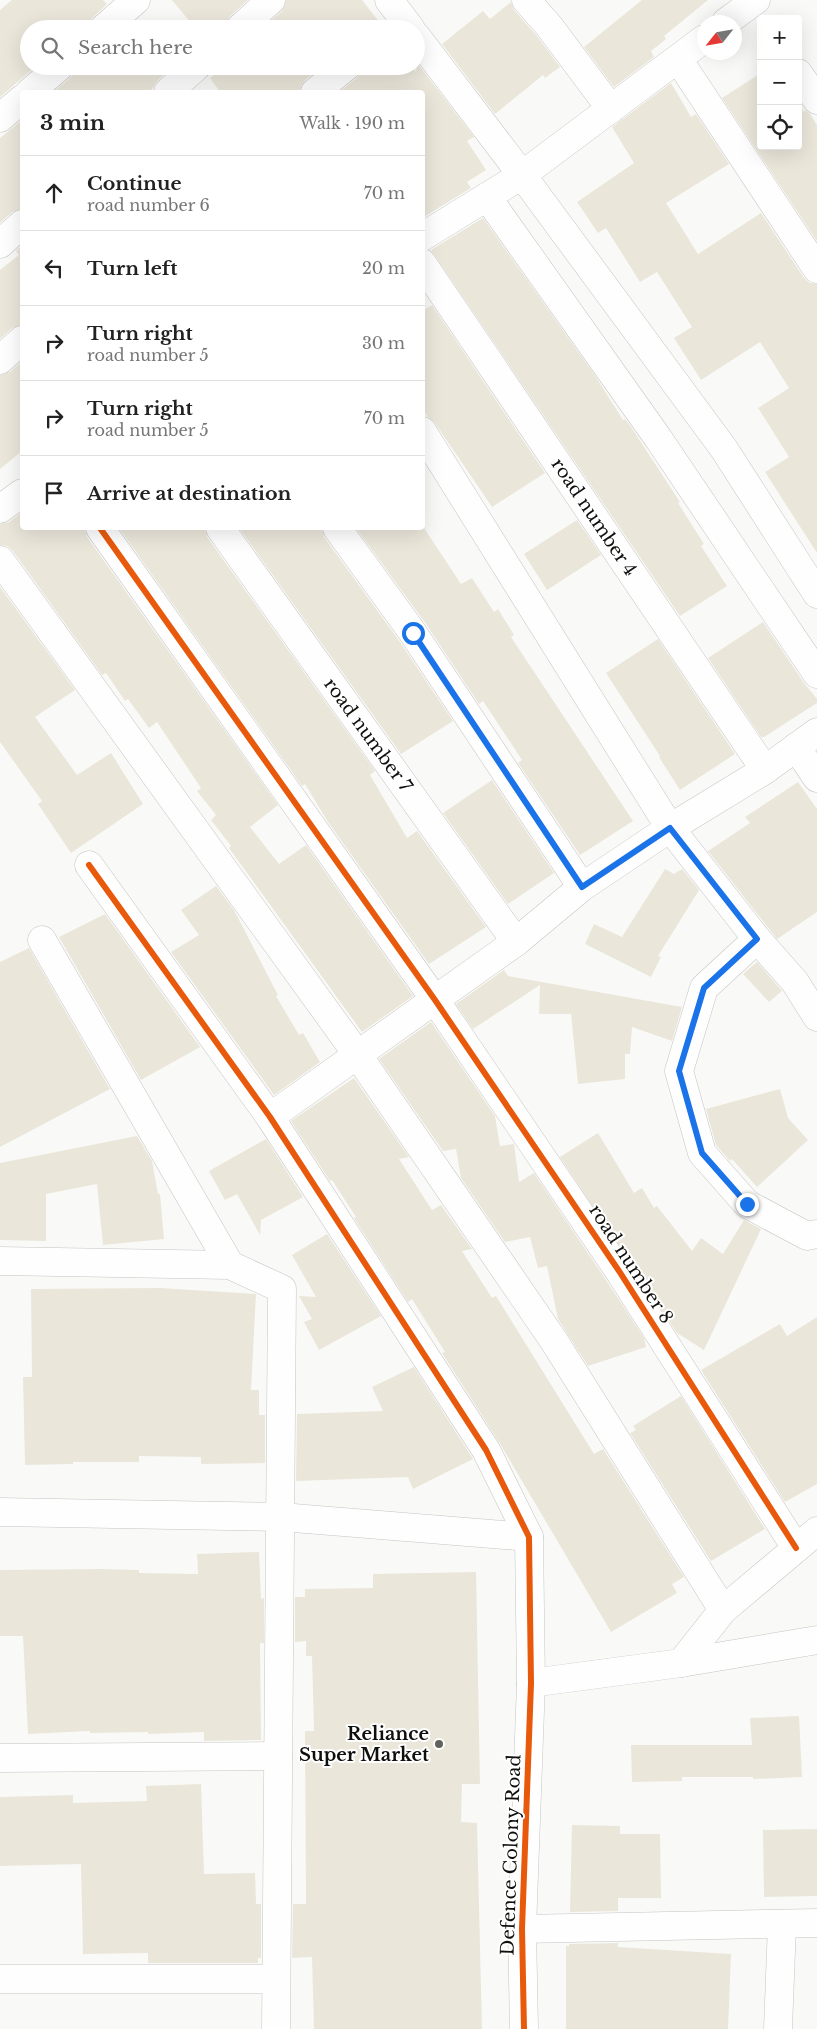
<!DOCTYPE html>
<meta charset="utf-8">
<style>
:root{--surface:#fff;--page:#f6f6f6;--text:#222;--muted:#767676;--line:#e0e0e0}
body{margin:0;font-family:"Libre Baskerville",serif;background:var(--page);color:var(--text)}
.controls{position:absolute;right:15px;top:15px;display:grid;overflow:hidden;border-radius:5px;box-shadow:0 5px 20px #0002}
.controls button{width:45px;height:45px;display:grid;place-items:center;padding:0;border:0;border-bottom:1px solid var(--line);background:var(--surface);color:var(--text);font:25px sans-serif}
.compass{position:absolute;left:697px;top:15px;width:45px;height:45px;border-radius:50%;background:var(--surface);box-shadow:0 5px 20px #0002;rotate:239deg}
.stop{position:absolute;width:15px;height:15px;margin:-11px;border:4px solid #1a73e8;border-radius:50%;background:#fff}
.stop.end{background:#1a73e8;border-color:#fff;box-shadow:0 1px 5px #0008}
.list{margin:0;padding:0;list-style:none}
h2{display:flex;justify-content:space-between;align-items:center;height:65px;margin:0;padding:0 20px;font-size:21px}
h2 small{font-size:16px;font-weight:400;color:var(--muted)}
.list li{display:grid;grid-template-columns:32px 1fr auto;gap:15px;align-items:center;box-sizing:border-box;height:75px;padding:0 20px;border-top:1px solid var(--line)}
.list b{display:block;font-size:19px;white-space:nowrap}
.list p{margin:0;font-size:16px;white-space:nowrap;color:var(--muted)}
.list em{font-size:16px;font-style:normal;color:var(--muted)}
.icon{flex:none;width:28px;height:28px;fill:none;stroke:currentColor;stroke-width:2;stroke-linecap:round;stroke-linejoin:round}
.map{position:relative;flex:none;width:817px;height:2029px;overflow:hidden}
.search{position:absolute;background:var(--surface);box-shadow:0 5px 20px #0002;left:20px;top:20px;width:405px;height:55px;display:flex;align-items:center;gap:12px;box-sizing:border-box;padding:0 18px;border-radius:28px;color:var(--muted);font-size:19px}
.panel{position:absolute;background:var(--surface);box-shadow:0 5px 20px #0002;left:20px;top:90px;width:405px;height:440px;border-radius:5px}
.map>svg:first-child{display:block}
.building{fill:#ebe6da}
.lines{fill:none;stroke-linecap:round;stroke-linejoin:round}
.minor-casing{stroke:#c5c5c3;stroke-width:29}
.minor{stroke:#fefefe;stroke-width:28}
.cycleway-casing{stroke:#fff;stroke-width:9}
.cycleway{stroke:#e8590c;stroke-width:6}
.route{stroke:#1a73e8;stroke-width:6}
.poi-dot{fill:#61615f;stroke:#fff;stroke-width:2}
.labels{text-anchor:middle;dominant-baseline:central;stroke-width:4;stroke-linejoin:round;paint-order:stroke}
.street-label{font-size:18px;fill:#0f0f0d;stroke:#fff}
.poi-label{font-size:18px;font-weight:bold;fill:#0f0f0d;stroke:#fff;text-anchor:end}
</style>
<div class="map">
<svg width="817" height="2029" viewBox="0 0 817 2029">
<rect width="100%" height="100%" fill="#f9faf7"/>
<g class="building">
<path d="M 12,0 L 103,0 L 107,4 L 92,18 L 88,24 L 88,29 L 29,29 L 29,66 L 36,66 L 0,97 L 0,10 Z"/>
<path d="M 172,0 L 248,0 L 229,17 L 223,29 L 196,29 Z"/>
<path d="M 286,0 L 362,0 L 380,23 L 373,29 L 267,29 L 265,26 L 282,11 Z"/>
<path d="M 642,0 L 708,0 L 664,36 L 666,39 L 651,51 L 654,57 L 614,87 L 584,47 Z"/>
<path d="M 511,2 L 514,10 L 537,36 L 560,67 L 545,78 L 543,75 L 495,114 L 442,44 L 483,11 L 490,19 Z"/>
<path d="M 417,63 L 474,137 L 467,141 L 486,170 L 467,182 L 471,188 L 422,218 L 422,92 L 339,92 L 357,78 L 361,72 L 362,66 L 412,66 L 416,72 Z"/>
<path d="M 75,66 L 173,66 L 158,80 L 150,92 L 58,92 L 56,90 L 71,77 L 75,72 Z"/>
<path d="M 226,66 L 322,66 L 305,80 L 301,86 L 300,92 L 220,92 L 210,78 Z"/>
<path d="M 761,73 L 761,146 L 798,146 L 798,104 L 804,112 L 806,110 L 810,114 L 817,125 L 817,241 L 722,98 Z"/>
<path d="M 671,83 L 691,117 L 696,114 L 729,164 L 666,203 L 698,254 L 761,213 L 804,278 L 810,283 L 817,284 L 817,553 L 765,472 L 789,457 L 758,408 L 789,388 L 760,342 L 701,380 L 674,338 L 692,327 L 657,272 L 640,282 L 606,228 L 598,233 L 577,202 L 634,163 L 612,127 Z"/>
<path d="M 22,120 L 22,209 L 12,212 L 0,223 L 0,138 Z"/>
<path d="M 483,218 L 594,374 L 623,420 L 625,419 L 631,427 L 680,502 L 678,503 L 704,544 L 701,546 L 727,586 L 680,616 L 431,250 Z"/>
<path d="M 22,245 L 22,325 L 12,328 L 0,339 L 0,270 L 19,255 L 16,251 Z"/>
<path d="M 432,305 L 545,473 L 492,507 L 435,423 L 428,417 L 422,408 L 422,311 Z"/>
<path d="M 22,361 L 22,451 L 0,469 L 0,375 L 10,372 Z"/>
<path d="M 22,512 L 22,528 L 85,528 L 87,537 L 278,805 L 250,827 L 279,864 L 306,845 L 413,996 L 362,1032 L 229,848 L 231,846 L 211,820 L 216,815 L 197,791 L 201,788 L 157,722 L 149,728 L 128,699 L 125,701 L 106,673 L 102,675 L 13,551 L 7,546 L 0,545 L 0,524 L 9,522 Z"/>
<path d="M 577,520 L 601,555 L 547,590 L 524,554 Z"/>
<path d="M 119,528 L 205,528 L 207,537 L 375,771 L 370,775 L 407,838 L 417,831 L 486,927 L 429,964 L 328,822 L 305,784 L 302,786 Z"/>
<path d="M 239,528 L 322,528 L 324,537 L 400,642 L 453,721 L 401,754 Z"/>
<path d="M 356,528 L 424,528 L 461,584 L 472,578 L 494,612 L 498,609 L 514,635 L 511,637 L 633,821 L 580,855 L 518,763 L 522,760 L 483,701 L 479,704 L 426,624 Z"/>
<path d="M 0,587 L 75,690 L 35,717 L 77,775 L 111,753 L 143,804 L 71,853 L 38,804 L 42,801 L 0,742 Z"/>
<path d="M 763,622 L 804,683 L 817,699 L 817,703 L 764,737 L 761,737 L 708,658 Z"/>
<path d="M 658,639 L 735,754 L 680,790 L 659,757 L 660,756 L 606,673 Z"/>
<path d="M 492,780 L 554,873 L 508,904 L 443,813 Z"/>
<path d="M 798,782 L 817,809 L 817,912 L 777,939 L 708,851 L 750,823 L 745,817 Z"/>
<path d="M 665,869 L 674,874 L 682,869 L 699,890 L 658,956 L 661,957 L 651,977 L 585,944 L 594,924 L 622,937 Z"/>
<path d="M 216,886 L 234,910 L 278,995 L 276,996 L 299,1035 L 303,1033 L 320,1062 L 274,1095 L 171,952 L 199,935 L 181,910 Z"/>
<path d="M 105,914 L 200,1047 L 141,1080 L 59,937 Z"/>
<path d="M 29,948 L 110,1089 L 0,1147 L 0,962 Z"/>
<path d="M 757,962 L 782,991 L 769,1002 L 743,974 Z"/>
<path d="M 504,970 L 508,976 L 682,1007 L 672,1041 L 632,1027 L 630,1054 L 625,1054 L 625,1079 L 578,1084 L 571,1014 L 539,1014 L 540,985 L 473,1029 L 456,1004 Z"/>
<path d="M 431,1022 L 495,1116 L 500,1146 L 514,1144 L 519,1182 L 534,1173 L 606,1280 L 644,1338 L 646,1347 L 588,1366 L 558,1319 L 547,1266 L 538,1268 L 530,1237 L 505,1242 L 461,1178 L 456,1149 L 443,1151 L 379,1059 Z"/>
<path d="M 354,1078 L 409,1157 L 399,1159 L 432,1210 L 441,1205 L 472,1249 L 462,1251 L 492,1298 L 496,1296 L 594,1454 L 603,1449 L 684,1577 L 672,1584 L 677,1593 L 611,1632 L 499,1442 L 442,1353 L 445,1352 L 412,1299 L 408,1302 L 354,1218 L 356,1217 L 332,1180 L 330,1181 L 291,1121 Z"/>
<path d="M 780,1089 L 788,1118 L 808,1140 L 757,1187 L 732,1159 L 730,1161 L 716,1145 L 706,1109 Z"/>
<path d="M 598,1133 L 634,1193 L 642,1188 L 654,1208 L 657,1206 L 692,1251 L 701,1238 L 723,1254 L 744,1220 L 761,1229 L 704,1350 L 677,1333 L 560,1157 Z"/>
<path d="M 137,1136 L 152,1161 L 158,1194 L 160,1194 L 164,1239 L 103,1245 L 97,1184 L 46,1194 L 46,1241 L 0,1240 L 0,1163 Z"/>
<path d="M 266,1139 L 303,1197 L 261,1220 L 260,1235 L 237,1194 L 225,1200 L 209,1171 Z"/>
<path d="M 327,1234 L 381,1316 L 319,1350 L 304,1322 L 312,1319 L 299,1296 L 316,1297 L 292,1255 Z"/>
<path d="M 160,1288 L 256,1294 L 251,1390 L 259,1390 L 259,1415 L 265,1415 L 265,1463 L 201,1464 L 201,1457 L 139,1456 L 139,1462 L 73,1462 L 73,1464 L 25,1465 L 23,1377 L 32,1377 L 31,1289 Z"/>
<path d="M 817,1317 L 817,1484 L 785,1502 L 701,1370 L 780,1324 L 787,1336 Z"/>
<path d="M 414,1367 L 473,1459 L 413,1489 L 408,1477 L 296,1481 L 297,1414 L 383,1411 L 372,1387 Z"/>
<path d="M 681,1396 L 765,1529 L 711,1561 L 630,1433 L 636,1430 L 633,1426 Z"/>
<path d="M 259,1552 L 261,1599 L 264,1598 L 264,1643 L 260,1643 L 261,1740 L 204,1741 L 204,1732 L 148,1734 L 148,1732 L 90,1733 L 90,1731 L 28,1734 L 23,1636 L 0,1636 L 0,1570 L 99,1569 L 139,1570 L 139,1573 L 198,1574 L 197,1554 Z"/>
<path d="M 476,1572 L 480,1784 L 462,1784 L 461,1822 L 477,1823 L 482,2029 L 314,2029 L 312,1957 L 292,1958 L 293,1904 L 306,1904 L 305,1731 L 314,1731 L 312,1656 L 306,1656 L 306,1641 L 295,1642 L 295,1597 L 305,1597 L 305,1589 L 373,1588 L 373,1574 Z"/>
<path d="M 799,1716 L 802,1777 L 753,1779 L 753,1777 L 682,1777 L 682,1781 L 632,1782 L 631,1745 L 752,1745 L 750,1718 Z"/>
<path d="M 201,1784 L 204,1874 L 255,1873 L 256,1904 L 261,1904 L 261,1958 L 258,1958 L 258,1963 L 148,1963 L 148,1953 L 83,1954 L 81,1864 L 0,1866 L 0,1797 L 73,1795 L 73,1803 L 147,1801 L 146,1786 Z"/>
<path d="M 572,1825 L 620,1826 L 620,1834 L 660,1834 L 661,1898 L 618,1898 L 618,1911 L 570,1912 Z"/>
<path d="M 817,1829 L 817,1896 L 764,1897 L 763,1830 Z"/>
<path d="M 618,1943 L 618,1947 L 731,1954 L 728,2029 L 566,2029 L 566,1946 L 569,1946 L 569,1944 Z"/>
</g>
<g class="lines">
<g class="minor-casing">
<g id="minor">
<path d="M 389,0 L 411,29"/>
<path d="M 526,0 L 549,26 L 611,109"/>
<path d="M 726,22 L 756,0"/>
<path d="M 103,29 L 136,0"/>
<path d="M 239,29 L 271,0"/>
<path d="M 416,36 L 522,175 L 724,449 L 817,594"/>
<path d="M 678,59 L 817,269"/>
<path d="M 798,73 L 817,100"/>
<path d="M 30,92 L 60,66"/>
<path d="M 168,92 L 197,66"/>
<path d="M 315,92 L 347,66"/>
<path d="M 0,118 L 22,99"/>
<path d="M 487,197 L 658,438 L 817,674"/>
<path d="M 422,237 L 522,175 L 704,39"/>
<path d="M 0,244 L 22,224"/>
<path d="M 422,263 L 765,770"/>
<path d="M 0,360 L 22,340"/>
<path d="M 422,431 L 670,828 L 757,939 L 795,982 L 817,1017"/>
<path d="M 0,509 L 22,493"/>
<path d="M 100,528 L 435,1000 L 619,1271 L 796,1548"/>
<path d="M 220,528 L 516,942"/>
<path d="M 337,528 L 413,633 L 582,887"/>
<path d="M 0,560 L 357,1054 L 554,1341 L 723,1610"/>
<path d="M 796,747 L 817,778"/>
<path d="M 89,865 L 270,1117 L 486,1450 L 529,1537 L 531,1683 L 522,1929 L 524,2029"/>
<path d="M 757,939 L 704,988 L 679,1071 L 702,1153 L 747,1204 L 807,1236 L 817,1234"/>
<path d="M 42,940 L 230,1265"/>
<path d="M 270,1117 L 516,942 L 582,887 L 670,828 L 765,770 L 817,732"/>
<path d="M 0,1261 L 230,1265 L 282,1289 L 276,2029"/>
<path d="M 0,1512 L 281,1517 L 529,1537"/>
<path d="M 681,1663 L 723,1610 L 817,1531"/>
<path d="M 531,1683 L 681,1663 L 817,1640"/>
<path d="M 0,1758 L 278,1756"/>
<path d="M 522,1929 L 817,1923"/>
<path d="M 0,1979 L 276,1979"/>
<path d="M 778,2029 L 782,1924"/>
</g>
</g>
<use href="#minor" class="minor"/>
<g class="cycleway-casing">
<g id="cycleway">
<path d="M 100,528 L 435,1000 L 619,1271 L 796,1548"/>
<path d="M 89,865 L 270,1117 L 486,1450 L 529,1537 L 531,1683 L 522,1929 L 524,2029"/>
</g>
</g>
<use href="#cycleway" class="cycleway"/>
</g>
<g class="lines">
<path class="route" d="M 413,633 L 582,887 L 670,828 L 757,939 L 704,988 L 679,1071 L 702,1153 L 747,1204"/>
</g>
<circle class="poi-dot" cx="439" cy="1744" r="5"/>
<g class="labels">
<g class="street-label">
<text transform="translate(594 517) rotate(56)">road number 4</text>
<text transform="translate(368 735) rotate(54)">road number 7</text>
<text transform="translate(631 1264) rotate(57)">road number 8</text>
<text transform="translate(511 1855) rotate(-88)">Defence Colony Road</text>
</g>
<g class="poi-label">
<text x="429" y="1734">Reliance<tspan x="429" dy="21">Super Market</tspan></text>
</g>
</g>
</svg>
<div class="controls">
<button>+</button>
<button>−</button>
<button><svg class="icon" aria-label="locate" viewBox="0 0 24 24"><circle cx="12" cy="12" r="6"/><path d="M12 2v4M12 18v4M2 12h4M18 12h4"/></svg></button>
</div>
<svg class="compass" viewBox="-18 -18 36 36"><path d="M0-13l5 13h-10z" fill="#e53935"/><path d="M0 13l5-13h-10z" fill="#767676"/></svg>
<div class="stop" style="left:413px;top:633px"></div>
<div class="stop end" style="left:747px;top:1204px"></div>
<div class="search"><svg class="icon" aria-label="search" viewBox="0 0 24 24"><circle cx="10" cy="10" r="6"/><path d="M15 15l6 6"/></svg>Search here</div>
<section class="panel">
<h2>3 min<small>Walk · 190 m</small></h2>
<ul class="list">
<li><svg class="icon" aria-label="ahead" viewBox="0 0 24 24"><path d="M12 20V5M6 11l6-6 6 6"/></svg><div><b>Continue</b><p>road number 6</p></div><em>70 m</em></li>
<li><svg class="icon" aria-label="left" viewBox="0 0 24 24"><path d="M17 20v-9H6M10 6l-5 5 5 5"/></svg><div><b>Turn left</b></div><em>20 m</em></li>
<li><svg class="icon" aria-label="right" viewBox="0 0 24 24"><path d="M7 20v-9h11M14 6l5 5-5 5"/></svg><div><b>Turn right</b><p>road number 5</p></div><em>30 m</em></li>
<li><svg class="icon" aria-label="right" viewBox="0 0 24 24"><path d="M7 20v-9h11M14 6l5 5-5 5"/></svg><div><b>Turn right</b><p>road number 5</p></div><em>70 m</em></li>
<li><svg class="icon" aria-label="arrive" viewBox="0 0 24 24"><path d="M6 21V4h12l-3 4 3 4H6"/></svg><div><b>Arrive at destination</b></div></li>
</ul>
</section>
</div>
